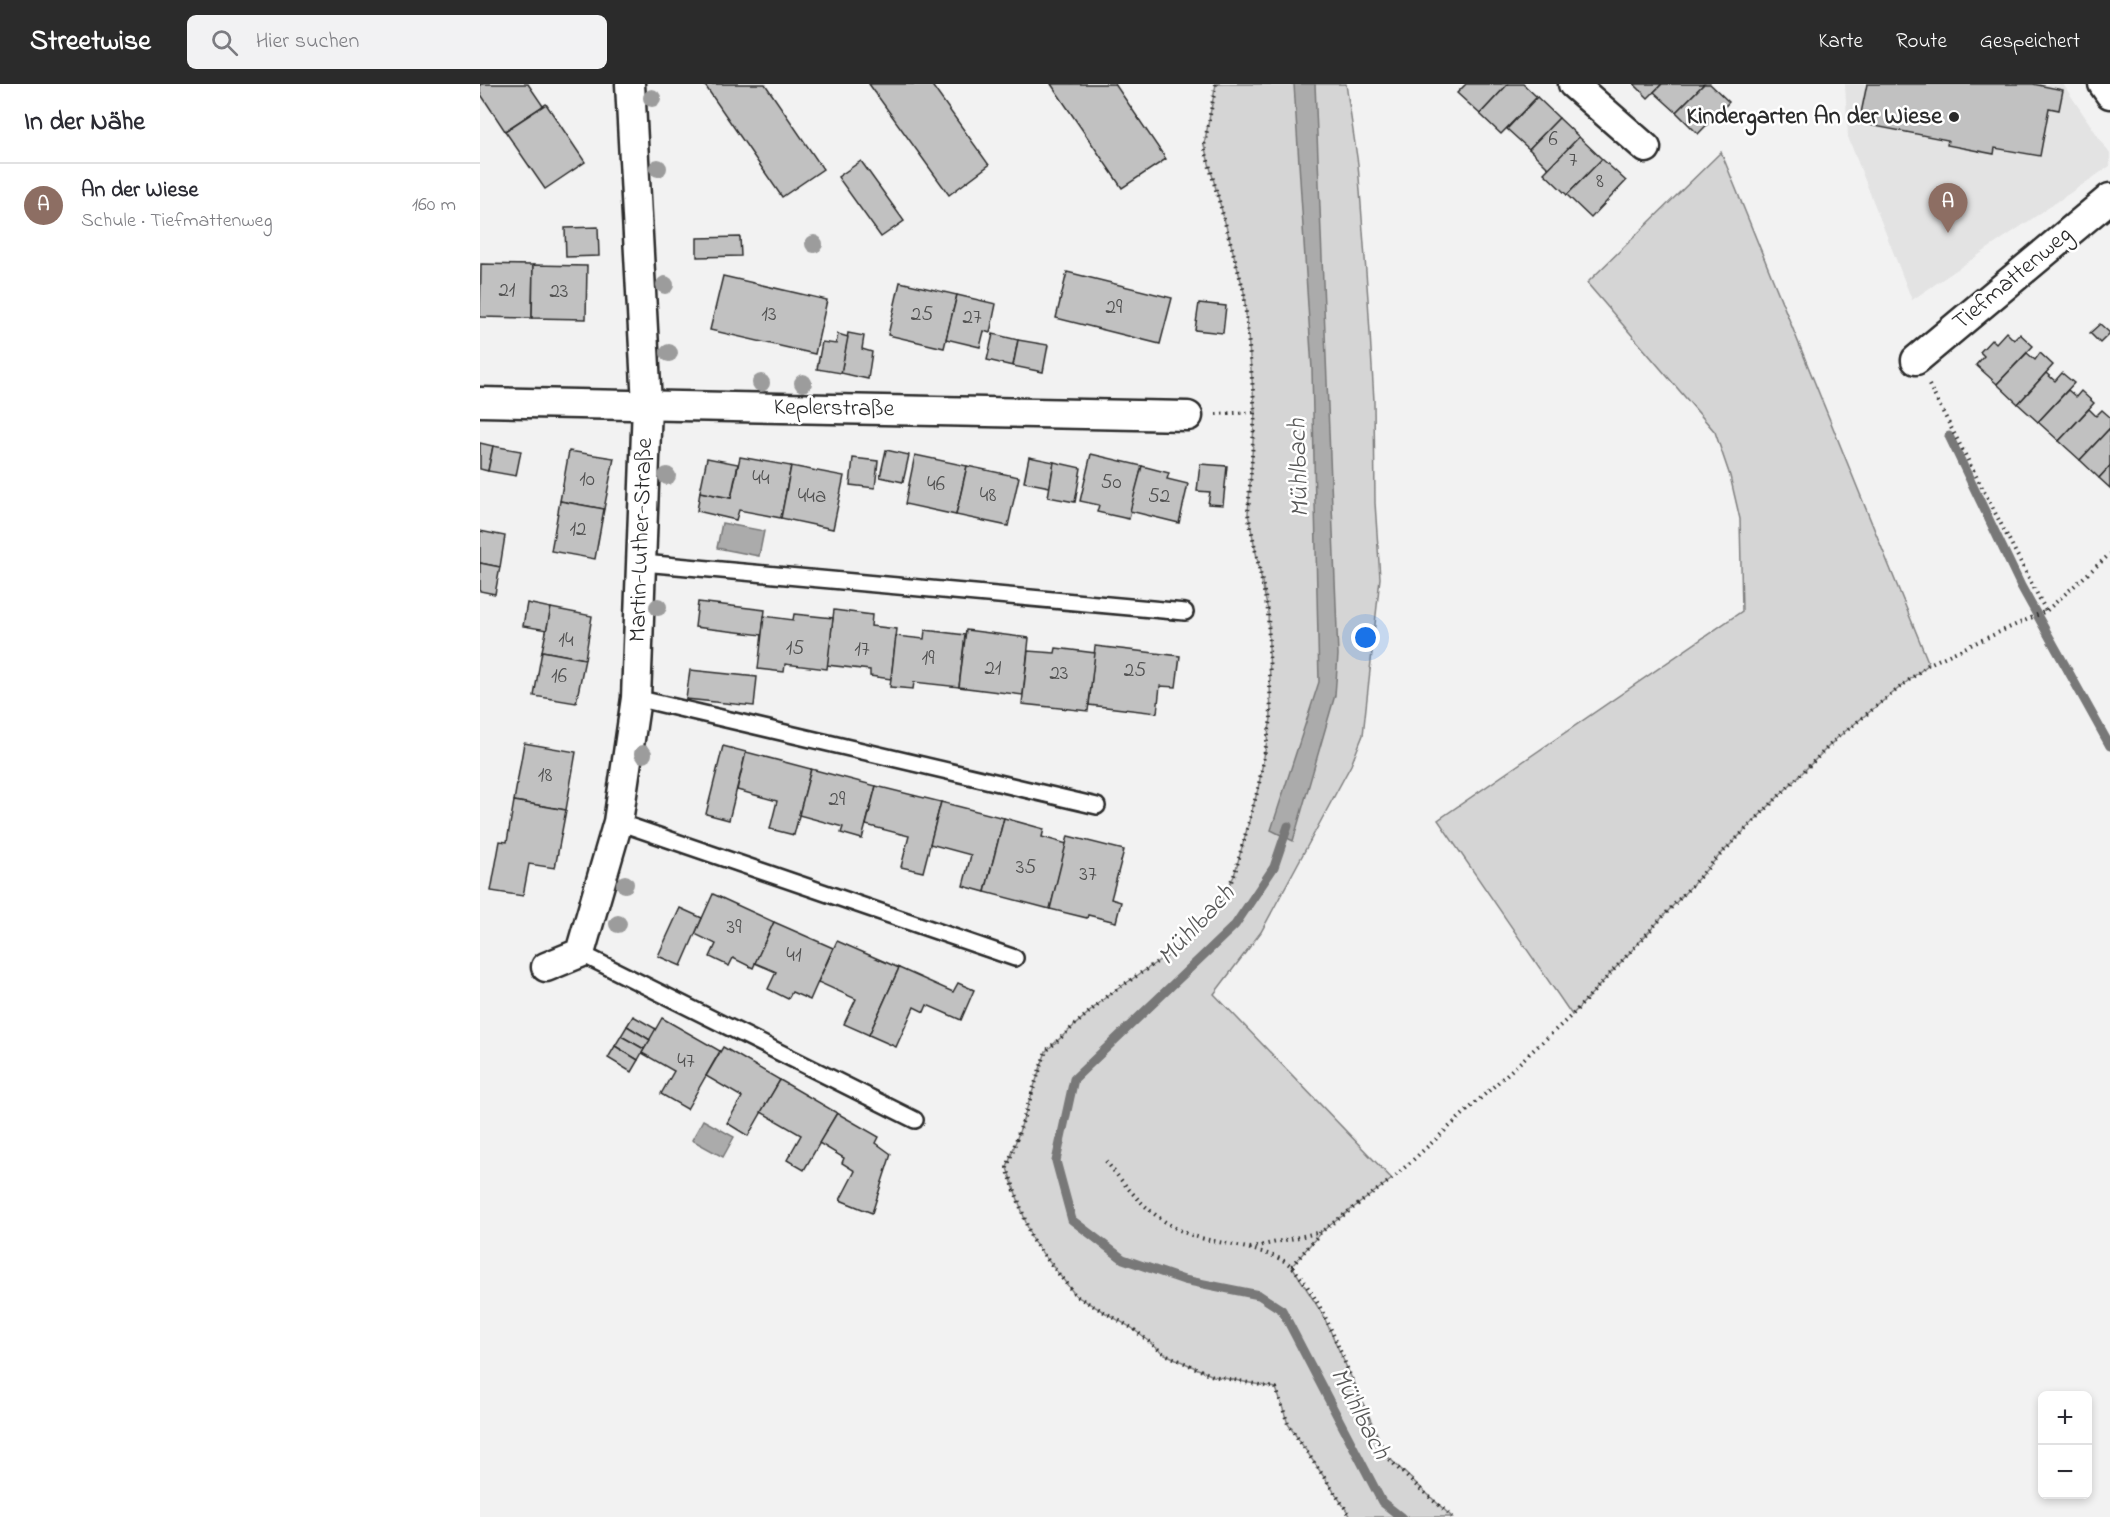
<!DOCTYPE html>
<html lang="de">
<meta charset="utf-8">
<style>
:root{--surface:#fff;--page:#f2f2f3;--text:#2b2b33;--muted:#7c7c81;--line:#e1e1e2;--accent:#2b2b2b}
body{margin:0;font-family:"Indie Flower",sans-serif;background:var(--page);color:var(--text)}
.controls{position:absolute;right:18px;bottom:18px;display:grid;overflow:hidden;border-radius:9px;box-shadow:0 3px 9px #0003}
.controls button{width:54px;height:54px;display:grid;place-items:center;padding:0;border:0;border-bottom:2px solid var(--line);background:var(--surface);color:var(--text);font:30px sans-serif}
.you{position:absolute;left:886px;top:554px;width:21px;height:21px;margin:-15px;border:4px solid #fff;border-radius:50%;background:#1a73e8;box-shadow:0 0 0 9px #1a73e833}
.badge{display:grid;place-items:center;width:39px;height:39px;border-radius:50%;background:var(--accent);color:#fff;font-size:20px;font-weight:700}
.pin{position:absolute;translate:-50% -50px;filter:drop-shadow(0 2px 3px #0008)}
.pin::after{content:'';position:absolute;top:32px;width:21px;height:18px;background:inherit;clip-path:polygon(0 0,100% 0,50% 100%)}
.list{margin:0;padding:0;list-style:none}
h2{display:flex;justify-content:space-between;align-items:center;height:78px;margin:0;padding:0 24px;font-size:26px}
h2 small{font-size:20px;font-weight:400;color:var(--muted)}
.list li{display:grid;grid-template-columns:39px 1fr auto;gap:18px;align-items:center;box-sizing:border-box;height:84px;padding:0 24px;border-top:2px solid var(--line)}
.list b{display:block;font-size:22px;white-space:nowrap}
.list p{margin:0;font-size:20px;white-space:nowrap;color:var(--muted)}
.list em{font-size:20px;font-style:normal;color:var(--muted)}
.icon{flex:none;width:33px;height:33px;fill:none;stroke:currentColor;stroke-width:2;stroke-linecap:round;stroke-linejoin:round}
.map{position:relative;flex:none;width:1630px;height:1433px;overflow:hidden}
header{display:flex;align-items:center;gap:36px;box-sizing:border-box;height:84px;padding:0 30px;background:var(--accent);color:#fff}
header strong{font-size:28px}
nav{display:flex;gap:33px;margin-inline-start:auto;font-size:21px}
.search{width:420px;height:54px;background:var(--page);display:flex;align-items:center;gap:15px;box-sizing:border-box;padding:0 21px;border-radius:9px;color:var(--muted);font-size:22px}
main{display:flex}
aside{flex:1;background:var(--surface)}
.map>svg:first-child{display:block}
.built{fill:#e3e3e3}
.green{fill:#d5d5d5;stroke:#808080;stroke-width:1.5}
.water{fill:#ababab;stroke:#787878;stroke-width:1.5}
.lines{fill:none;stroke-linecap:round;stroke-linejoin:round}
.stream{stroke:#787878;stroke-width:9}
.building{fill:#c1c1c1;stroke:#2b2b2b;stroke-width:1.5}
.lane-casing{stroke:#2b2b2b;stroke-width:20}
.street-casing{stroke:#2b2b2b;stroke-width:33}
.path{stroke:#2b2b2b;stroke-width:4;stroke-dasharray:1.5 4.5;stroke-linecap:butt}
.lane{stroke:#fff;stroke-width:15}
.street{stroke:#fff;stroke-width:28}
.tree{fill:#9c9c9c}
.poi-dot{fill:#2b2b2b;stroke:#fff;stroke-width:2}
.labels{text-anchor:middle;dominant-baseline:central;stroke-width:5;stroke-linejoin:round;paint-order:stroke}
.number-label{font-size:21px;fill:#505050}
.poi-label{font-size:24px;font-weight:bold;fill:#2b2b2b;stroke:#fff;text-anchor:end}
.street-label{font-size:24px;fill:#2b2b2b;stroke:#fff}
.water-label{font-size:26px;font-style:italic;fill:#585858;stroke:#fff}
</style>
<header>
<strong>Streetwise</strong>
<div class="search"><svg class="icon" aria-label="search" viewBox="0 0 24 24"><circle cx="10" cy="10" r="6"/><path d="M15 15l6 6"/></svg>Hier suchen</div>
<nav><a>Karte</a><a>Route</a><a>Gespeichert</a></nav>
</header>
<main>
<aside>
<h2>In der Nähe<small></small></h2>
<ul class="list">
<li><span class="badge" style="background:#8d6e63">A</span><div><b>An der Wiese</b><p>Schule · Tiefmattenweg</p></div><em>160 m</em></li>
</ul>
</aside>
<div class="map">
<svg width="1630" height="1433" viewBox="0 0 1630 1433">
<rect width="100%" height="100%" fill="#f2f2f2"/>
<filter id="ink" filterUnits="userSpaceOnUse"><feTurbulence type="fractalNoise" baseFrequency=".0167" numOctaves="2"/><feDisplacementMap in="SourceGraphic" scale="12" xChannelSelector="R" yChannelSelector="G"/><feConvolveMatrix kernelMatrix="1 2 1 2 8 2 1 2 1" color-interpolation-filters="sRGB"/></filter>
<g filter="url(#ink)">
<path class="built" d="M 1365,0 L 1583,0 L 1630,70 L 1630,82 L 1432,216 L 1368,53 Z"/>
<g class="green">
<path d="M 736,0 L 866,0 L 878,80 L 888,215 L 894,317 L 895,419 L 900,494 L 883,651 L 871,681 L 781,848 L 734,910 L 912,1095 L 841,1148 L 812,1182 L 843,1231 L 907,1372 L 972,1433 L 871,1433 L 808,1340 L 796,1304 L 733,1292 L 683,1269 L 652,1244 L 596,1212 L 552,1156 L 527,1084 L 566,967 L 626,913 L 703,860 L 733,830 L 754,792 L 778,705 L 791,635 L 788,527 L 768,430 L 775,328 L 764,208 L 724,61 Z"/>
<path d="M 1241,68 L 1449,580 L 1357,654 L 1239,772 L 1092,931 L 958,736 L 1262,527 L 1260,435 L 1250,392 L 1235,348 L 1107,199 Z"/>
</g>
<g class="water">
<path d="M 814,0 L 835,0 L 858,571 L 855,611 L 813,757 L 791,746 L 839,598 L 832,285 Z"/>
<path d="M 242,439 L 284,447 L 279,472 L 237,464 Z"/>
<path d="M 223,1036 L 254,1053 L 243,1073 L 212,1056 Z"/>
</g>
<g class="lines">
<g class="stream">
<path d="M 1469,352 L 1541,502 L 1630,662"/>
<path d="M 808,742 L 794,783 L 755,841 L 594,995 L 576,1077 L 592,1136 L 643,1175 L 704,1196 L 779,1211 L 802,1226 L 902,1418 L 921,1433"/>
</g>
</g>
<g class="building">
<path d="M 0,0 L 48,0 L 63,22 L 25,47 L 0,9 Z"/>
<path d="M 224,0 L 285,0 L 343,85 L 302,113 Z"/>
<path d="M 389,0 L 451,0 L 509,81 L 469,111 Z"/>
<path d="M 571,0 L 635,0 L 686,75 L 642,104 Z"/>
<path d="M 986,0 L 1028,0 L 1000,30 L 977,9 Z"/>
<path d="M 1028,0 L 1043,0 L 1057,13 L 1021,50 L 1000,30 Z"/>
<path d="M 1154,0 L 1182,0 L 1168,14 Z"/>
<path d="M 1182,0 L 1224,0 L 1196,28 L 1174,8 Z"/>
<path d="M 1224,0 L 1230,0 L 1249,18 L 1218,50 L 1196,28 Z"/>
<path d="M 1387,0 L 1553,0 L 1583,6 L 1579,26 L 1569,24 L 1560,72 L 1515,64 L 1514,70 L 1467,61 L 1468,56 L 1379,39 Z"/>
<path d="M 1057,13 L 1079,34 L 1049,65 L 1027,45 Z"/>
<path d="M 66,20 L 105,78 L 65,105 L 25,47 Z"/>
<path d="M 1079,34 L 1099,53 L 1069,85 L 1049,65 Z"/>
<path d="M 1099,53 L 1122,75 L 1087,111 L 1064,89 Z"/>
<path d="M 1122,75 L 1146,97 L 1111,134 L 1087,111 Z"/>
<path d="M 381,77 L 424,137 L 401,153 L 358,93 Z"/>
<path d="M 118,143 L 119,172 L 86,173 L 85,144 Z"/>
<path d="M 260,153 L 261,172 L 217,173 L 217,154 Z"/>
<path d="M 1,180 L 53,181 L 52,234 L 0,233 Z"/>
<path d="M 53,181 L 107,182 L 106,235 L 52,234 Z"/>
<path d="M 587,188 L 692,214 L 680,260 L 576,234 Z"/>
<path d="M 243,192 L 347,216 L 335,270 L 230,246 Z"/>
<path d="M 420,198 L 477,211 L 464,264 L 408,251 Z"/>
<path d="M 477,211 L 516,220 L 510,249 L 504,247 L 500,263 L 466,255 Z"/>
<path d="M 719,219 L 746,222 L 743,249 L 715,246 Z"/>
<path d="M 1620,240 L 1630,249 L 1620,259 L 1610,249 Z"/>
<path d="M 1526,248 L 1534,256 L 1540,250 L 1553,262 L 1517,300 L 1496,281 L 1504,272 L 1500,268 L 1512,255 L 1516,259 Z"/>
<path d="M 368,249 L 384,252 L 382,265 L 392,268 L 388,295 L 361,289 Z"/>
<path d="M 358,250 L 368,253 L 361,289 L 337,285 L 342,258 L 356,260 Z"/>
<path d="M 513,250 L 538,256 L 533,282 L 507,276 Z"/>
<path d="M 538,256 L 568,261 L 563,288 L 533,282 Z"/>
<path d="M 1547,269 L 1555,276 L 1560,269 L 1573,281 L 1538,320 L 1517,300 Z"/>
<path d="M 1566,289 L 1575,297 L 1582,289 L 1594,299 L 1558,338 L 1538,320 Z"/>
<path d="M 1588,306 L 1596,313 L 1601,307 L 1614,319 L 1579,357 L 1558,338 Z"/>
<path d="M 1609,325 L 1616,332 L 1622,326 L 1630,333 L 1630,344 L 1600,376 L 1579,357 Z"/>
<path d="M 1630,344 L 1630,382 L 1619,394 L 1600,376 Z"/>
<path d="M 0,359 L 13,362 L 8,387 L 0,385 Z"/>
<path d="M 13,362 L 41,367 L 36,392 L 8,387 Z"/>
<path d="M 406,366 L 429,371 L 423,398 L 400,393 Z"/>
<path d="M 89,367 L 134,374 L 124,425 L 80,417 Z"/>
<path d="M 611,370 L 662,382 L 649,435 L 617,428 L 619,421 L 600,417 Z"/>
<path d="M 435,371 L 487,382 L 476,431 L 425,420 Z"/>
<path d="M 260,373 L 311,382 L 301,434 L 259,426 L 256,436 L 217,427 L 220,408 L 251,414 Z"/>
<path d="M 549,373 L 574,378 L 570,403 L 544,398 Z"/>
<path d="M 227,374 L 258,380 L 251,414 L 220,408 Z"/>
<path d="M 373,374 L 398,377 L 395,404 L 370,401 Z"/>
<path d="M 574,378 L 601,384 L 595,418 L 568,413 Z"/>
<path d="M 720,380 L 747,382 L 743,421 L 728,420 L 730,408 L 717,407 Z"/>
<path d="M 311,382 L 364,392 L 353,445 L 301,434 Z"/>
<path d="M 487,382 L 539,393 L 528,442 L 476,431 Z"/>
<path d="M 662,382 L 689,389 L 687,395 L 708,400 L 699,439 L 650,427 Z"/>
<path d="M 1630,382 L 1630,404 L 1619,394 Z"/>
<path d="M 80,417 L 124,425 L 115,475 L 71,467 Z"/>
<path d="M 0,447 L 25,452 L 20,483 L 0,479 Z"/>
<path d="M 0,479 L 20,483 L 15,510 L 0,507 Z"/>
<path d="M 218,518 L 285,526 L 282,551 L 215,543 Z"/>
<path d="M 47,519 L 71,524 L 67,546 L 43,542 Z"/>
<path d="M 71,524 L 112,532 L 105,575 L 62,567 Z"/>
<path d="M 354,526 L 392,531 L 391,542 L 417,545 L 411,595 L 390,592 L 390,586 L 347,581 Z"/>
<path d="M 314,530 L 353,534 L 347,585 L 305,580 L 304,588 L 278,585 L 284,532 L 313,536 Z"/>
<path d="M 445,546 L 485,551 L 479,603 L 434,598 L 433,605 L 410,603 L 416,552 L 444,555 Z"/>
<path d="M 486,546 L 549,554 L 543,611 L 479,603 Z"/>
<path d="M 615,562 L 700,572 L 696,603 L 680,602 L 677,629 L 609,621 Z"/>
<path d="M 576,564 L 615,569 L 608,627 L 542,620 L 548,567 L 575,569 Z"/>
<path d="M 62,567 L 105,575 L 96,619 L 54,612 Z"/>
<path d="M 210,586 L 277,593 L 274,622 L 206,615 Z"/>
<path d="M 44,659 L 96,668 L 86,726 L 34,717 Z"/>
<path d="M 243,662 L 266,668 L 249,736 L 226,730 Z"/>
<path d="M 266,668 L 331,685 L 314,751 L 290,745 L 297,717 L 257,706 Z"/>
<path d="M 331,685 L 396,702 L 382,755 L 361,749 L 363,743 L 319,731 Z"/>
<path d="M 396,702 L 461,718 L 443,788 L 421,783 L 429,752 L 386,741 Z"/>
<path d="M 34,717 L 86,726 L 75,784 L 49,780 L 43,812 L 11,807 L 20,757 L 27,758 Z"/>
<path d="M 461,718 L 524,734 L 505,808 L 483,802 L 491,771 L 450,760 Z"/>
<path d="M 524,734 L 564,745 L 562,753 L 587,760 L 570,825 L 505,808 Z"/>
<path d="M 588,752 L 644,766 L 631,815 L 641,818 L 636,838 L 608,831 L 607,834 L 570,825 Z"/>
<path d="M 233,810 L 294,838 L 273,884 L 253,874 L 249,882 L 230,873 L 236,860 L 215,850 Z"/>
<path d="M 200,824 L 222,834 L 201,882 L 178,872 Z"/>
<path d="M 294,838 L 353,864 L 330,916 L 312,908 L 308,915 L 288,905 L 296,888 L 275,879 Z"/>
<path d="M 357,857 L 419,884 L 389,951 L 364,940 L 376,915 L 338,898 Z"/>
<path d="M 419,884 L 473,908 L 478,899 L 494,906 L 481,936 L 447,921 L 444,928 L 434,923 L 416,963 L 389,951 Z"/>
<path d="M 153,932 L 176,945 L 170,956 L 147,942 Z"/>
<path d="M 182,934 L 240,967 L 207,1025 L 181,1010 L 194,987 L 162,969 Z"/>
<path d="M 147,942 L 170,956 L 164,965 L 141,952 Z"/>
<path d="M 141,952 L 164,965 L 158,976 L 135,962 Z"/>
<path d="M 135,962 L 158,976 L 151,988 L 128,974 Z"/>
<path d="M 243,963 L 300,996 L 268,1052 L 247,1039 L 262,1013 L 226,992 Z"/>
<path d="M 300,996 L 357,1029 L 324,1086 L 307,1076 L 321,1051 L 281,1028 Z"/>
<path d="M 357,1029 L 399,1053 L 396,1059 L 411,1070 L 392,1129 L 360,1116 L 375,1087 L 362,1079 L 364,1074 L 339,1059 Z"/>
</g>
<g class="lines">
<g class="lane-casing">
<g id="lane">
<path d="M 163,479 L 705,528"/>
<path d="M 156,614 L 617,722"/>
<path d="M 138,738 L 535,874"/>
<path d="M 100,869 L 435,1036"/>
</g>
</g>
<g class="street-casing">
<g id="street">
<path d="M 1093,0 L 1166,64"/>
<path d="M 1623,0 L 1630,10"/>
<path d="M 1436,276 L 1630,114"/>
<path d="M 0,318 L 708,332"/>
<path d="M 66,883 L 100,869 L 138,738 L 156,614 L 167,321 L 150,0"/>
</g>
</g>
<g class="path">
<path d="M 736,0 L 724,62 L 764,208 L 775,328 L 768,430 L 788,527 L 791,635 L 778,705 L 754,792 L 733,830 L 703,860 L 626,913 L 566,967 L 527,1084 L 552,1156 L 596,1212 L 652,1244 L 683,1269 L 733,1292 L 796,1304 L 808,1340 L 871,1433"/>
<path d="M 1449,301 L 1566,527"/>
<path d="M 736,330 L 775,328"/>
<path d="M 626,1077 C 650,1108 675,1139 714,1152 C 738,1160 796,1165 813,1184 C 857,1233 872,1314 906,1370 C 916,1386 956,1418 972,1433"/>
<path d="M 770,1164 L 841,1148"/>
<path d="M 812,1182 L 841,1148 L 912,1095 L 1092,931 L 1239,772 L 1357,654 L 1449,580 L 1566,527 L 1630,470"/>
</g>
<use href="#lane" class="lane"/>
<use href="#street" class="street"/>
</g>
<g class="tree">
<circle cx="172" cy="14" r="9"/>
<circle cx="178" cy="84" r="9"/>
<circle cx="334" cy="160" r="9"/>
<circle cx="185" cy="201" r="9"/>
<circle cx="189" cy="269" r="9"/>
<circle cx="281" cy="299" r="9"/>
<circle cx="323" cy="299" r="9"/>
<circle cx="187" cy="392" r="9"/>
<circle cx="178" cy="523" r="9"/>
<circle cx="163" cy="670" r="9"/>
<circle cx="145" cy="800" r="9"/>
<circle cx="138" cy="840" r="9"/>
</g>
</g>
<circle class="poi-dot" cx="1474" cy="33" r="6"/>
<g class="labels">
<g class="number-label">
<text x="1073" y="56">6</text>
<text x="1093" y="77">7</text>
<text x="1120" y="98">8</text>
<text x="27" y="207">21</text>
<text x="79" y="208">23</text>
<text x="634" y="224">29</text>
<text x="289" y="231">13</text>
<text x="442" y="231">25</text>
<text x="492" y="234">27</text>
<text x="281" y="395">44</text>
<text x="107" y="396">10</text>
<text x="631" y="399">50</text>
<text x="456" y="401">46</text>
<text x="508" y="412">48</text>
<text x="332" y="413">44a</text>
<text x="679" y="413">52</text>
<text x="98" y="446">12</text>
<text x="86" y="557">14</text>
<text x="315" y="565">15</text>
<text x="382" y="566">17</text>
<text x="448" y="575">19</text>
<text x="513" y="585">21</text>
<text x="655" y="587">25</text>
<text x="579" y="590">23</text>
<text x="79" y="593">16</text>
<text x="65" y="692">18</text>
<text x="357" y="716">29</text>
<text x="546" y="784">35</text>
<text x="608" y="791">37</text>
<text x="254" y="844">39</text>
<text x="314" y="872">41</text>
<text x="206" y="978">47</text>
</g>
<g class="poi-label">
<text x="1462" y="33">Kindergarten An der Wiese</text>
</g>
<g class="street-label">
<text transform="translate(1533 195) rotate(-40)">Tiefmattenweg</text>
<text transform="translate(354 325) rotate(1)">Keplerstraße</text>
<text transform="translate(162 456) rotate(-88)">Martin-Luther-Straße</text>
</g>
<g class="water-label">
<text transform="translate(820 384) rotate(-92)">Mühlbach</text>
<text transform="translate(717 842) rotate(-47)">Mühlbach</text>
<text transform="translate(879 1330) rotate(62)">Mühlbach</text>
</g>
</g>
</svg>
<div class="controls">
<button>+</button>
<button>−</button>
</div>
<div class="you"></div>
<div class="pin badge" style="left:1468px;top:149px;background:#8d6e63">A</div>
</div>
</main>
